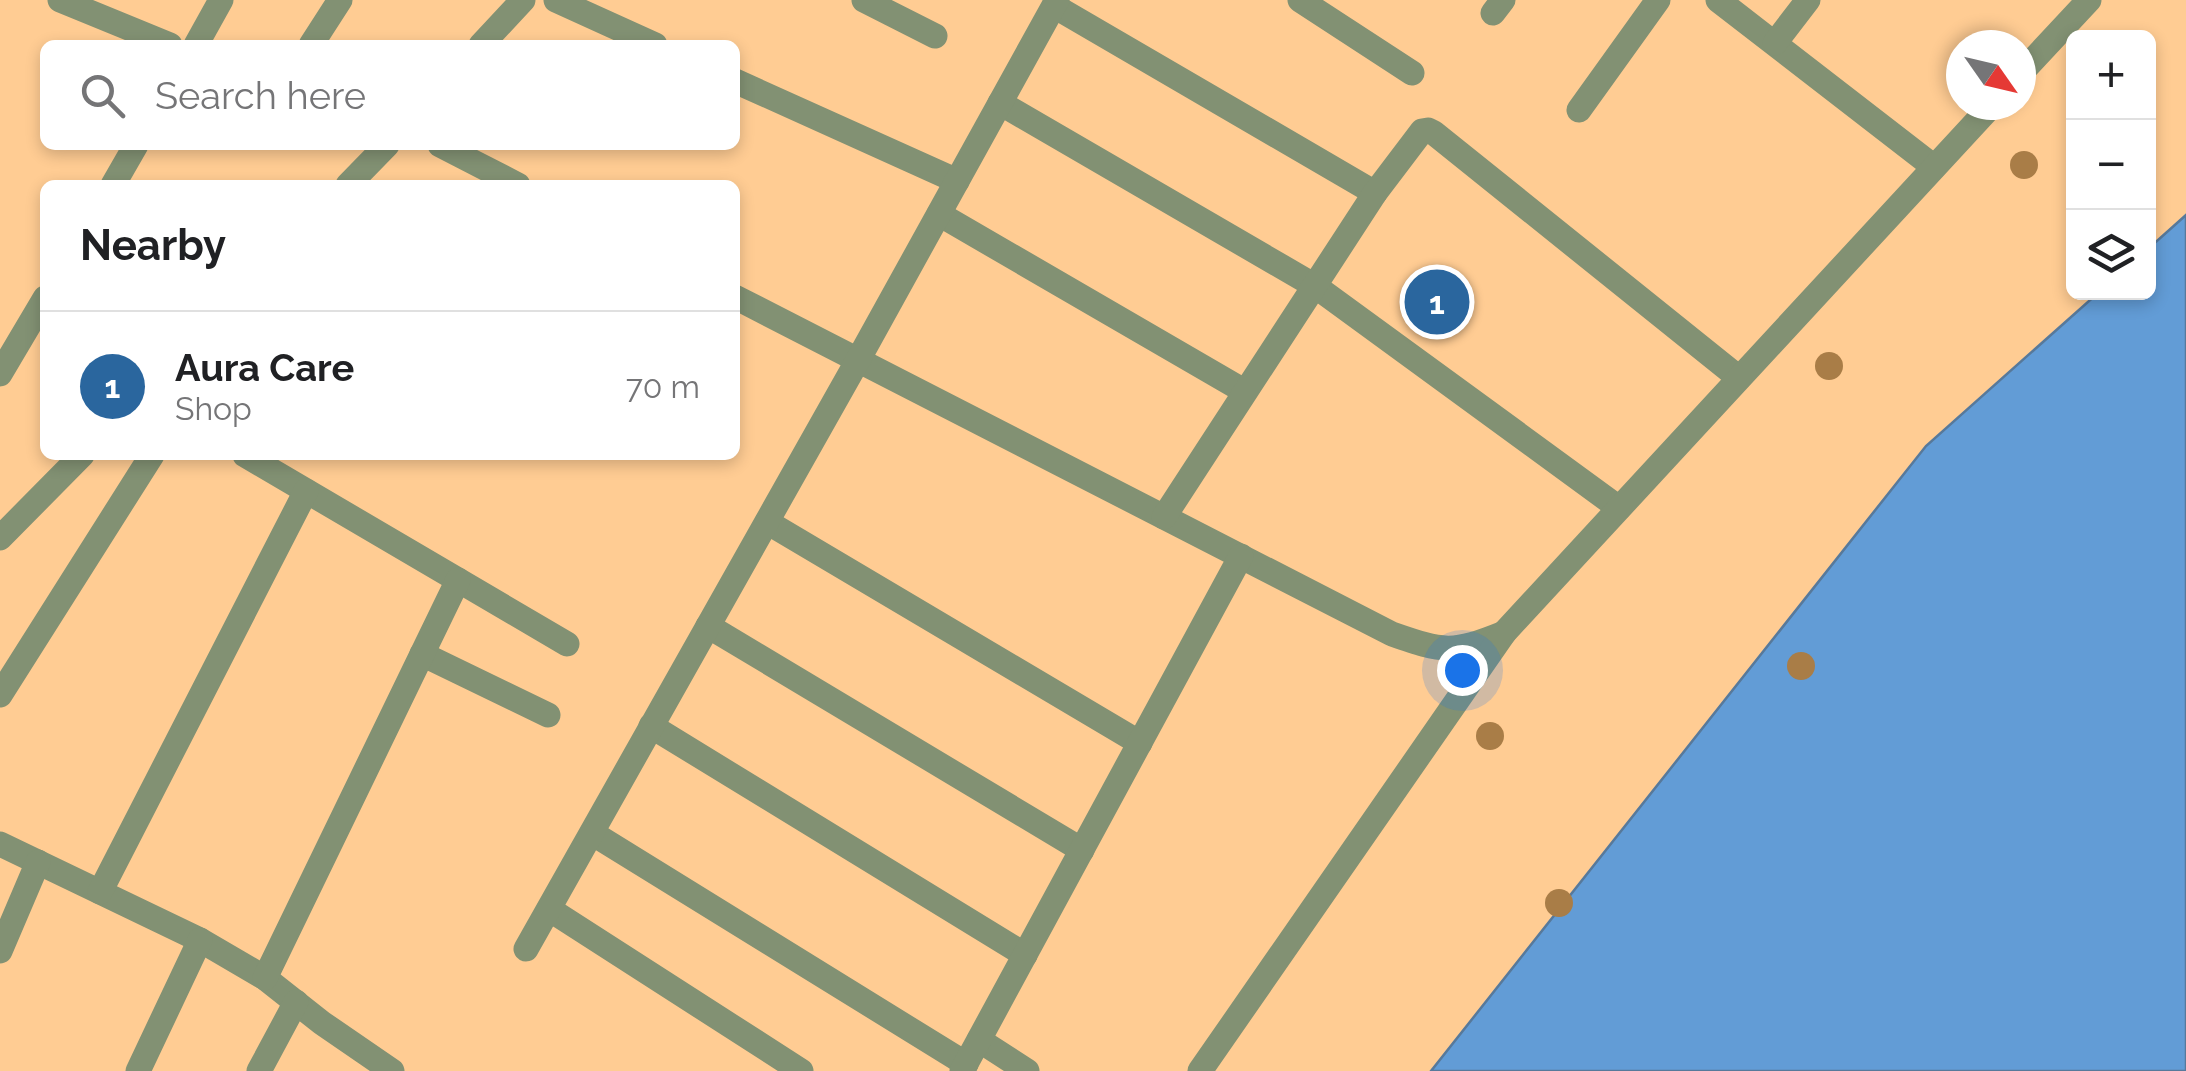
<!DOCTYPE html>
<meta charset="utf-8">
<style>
:root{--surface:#fff;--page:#f6f6f6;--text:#202124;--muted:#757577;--line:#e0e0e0;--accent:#2a669e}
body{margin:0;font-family:Raleway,sans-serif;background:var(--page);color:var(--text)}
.controls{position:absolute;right:30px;top:30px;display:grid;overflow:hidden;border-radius:15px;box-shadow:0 5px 15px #0003}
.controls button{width:90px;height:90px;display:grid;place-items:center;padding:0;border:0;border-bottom:2px solid var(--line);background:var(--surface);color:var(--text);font:50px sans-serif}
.compass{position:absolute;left:1946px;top:30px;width:90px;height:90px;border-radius:50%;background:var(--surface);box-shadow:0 5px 15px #0003;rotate:124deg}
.you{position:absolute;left:1462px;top:670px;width:35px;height:35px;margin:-25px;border:8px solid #fff;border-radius:50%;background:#1a73e8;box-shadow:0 0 0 15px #1a73e833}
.badge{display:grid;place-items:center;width:65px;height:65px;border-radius:50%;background:var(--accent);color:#fff;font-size:32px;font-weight:700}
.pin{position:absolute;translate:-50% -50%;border:5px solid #fff;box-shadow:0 2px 10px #0006}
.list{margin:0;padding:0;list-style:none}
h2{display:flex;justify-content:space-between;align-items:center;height:130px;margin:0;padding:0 40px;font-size:42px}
h2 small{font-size:32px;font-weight:400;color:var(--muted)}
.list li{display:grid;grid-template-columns:65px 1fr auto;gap:30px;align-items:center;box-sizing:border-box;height:150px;padding:0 40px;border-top:2px solid var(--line)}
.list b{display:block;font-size:38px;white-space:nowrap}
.list p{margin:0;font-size:32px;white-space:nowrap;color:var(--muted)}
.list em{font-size:32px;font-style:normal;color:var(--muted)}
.icon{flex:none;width:55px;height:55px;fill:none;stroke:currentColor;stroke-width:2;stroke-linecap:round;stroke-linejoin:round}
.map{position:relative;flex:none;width:2186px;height:1071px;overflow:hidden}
.search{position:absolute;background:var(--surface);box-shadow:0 5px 15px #0003;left:40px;top:40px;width:700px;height:110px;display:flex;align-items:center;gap:25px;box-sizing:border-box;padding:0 35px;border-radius:15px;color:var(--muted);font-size:38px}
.panel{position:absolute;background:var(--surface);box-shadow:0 5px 15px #0003;left:40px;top:180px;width:700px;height:280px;border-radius:15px}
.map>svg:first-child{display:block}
.water{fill:#629cd6;stroke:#57799b;stroke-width:2.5}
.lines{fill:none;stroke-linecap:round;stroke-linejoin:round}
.minor{stroke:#829173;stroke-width:25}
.tree{fill:#a97d47}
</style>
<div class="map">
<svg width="2186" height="1071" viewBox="0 0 2186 1071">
<rect width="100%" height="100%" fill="#ffcc93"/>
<path class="water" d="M 2186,215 L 2186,1071 L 1431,1071 L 1926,446 L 2098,293 L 2148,292 L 2149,248 Z"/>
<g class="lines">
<g class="minor">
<path d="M 60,0 L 170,45"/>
<path d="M 556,0 L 655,45"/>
<path d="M 864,0 L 935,36"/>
<path d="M 1300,0 L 1412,73"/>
<path d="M 1718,0 L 1934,167"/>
<path d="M 1054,6 L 1375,193"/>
<path d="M 1493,13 L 1503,0"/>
<path d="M 1775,43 L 1808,0"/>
<path d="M 196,45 L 221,0"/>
<path d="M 311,45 L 340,0"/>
<path d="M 481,45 L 523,0"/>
<path d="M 2021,73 L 2089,0"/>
<path d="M 735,81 L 957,181"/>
<path d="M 1000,103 L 1315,286 L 1619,508"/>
<path d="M 1579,110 L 1658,0"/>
<path d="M 440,145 L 518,185"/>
<path d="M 113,185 L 136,145"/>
<path d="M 348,185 L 387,145"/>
<path d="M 939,214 L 1244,391"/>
<path d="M 735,297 L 1392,634 C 1444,652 1452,654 1504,633"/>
<path d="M 0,374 L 45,298"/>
<path d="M 245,455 L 567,644"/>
<path d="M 1164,517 L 1375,193 L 1422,131 L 1428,130 L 1434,133 L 1739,378"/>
<path d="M 767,522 L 1140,743"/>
<path d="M 0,538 L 82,455"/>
<path d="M 708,626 L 1082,850"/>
<path d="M 422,654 L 548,715"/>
<path d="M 0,695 L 152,455"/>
<path d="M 651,726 L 1025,955"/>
<path d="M 592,833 L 966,1064"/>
<path d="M 0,844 L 200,940 L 265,978 L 322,1023 L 392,1071"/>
<path d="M 100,892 L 306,491"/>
<path d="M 549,909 L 801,1071"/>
<path d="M 526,949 L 858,360 L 1057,0"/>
<path d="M 0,951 L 38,862"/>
<path d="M 265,978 L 458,580"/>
<path d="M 979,1040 L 1027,1071"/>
<path d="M 138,1071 L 200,940"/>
<path d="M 259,1071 L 296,1002"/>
<path d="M 962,1071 L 1241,556"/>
<path d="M 1200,1071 L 1504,633 L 1992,105"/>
</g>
</g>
<g class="tree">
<circle cx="2024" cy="165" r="14"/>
<circle cx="1829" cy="366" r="14"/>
<circle cx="1801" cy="666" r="14"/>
<circle cx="1490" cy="736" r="14"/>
<circle cx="1559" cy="903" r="14"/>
</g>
</svg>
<div class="controls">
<button>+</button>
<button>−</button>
<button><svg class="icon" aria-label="layers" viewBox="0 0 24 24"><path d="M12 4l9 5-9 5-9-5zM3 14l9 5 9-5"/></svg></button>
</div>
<svg class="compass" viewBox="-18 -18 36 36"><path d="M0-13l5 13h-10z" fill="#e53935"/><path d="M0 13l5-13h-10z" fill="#757577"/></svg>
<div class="you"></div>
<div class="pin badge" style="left:1437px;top:302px">1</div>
<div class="search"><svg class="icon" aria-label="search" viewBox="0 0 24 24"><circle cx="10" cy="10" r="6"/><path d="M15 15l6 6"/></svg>Search here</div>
<section class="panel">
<h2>Nearby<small></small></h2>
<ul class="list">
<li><span class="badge">1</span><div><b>Aura Care</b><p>Shop</p></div><em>70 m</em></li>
</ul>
</section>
</div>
